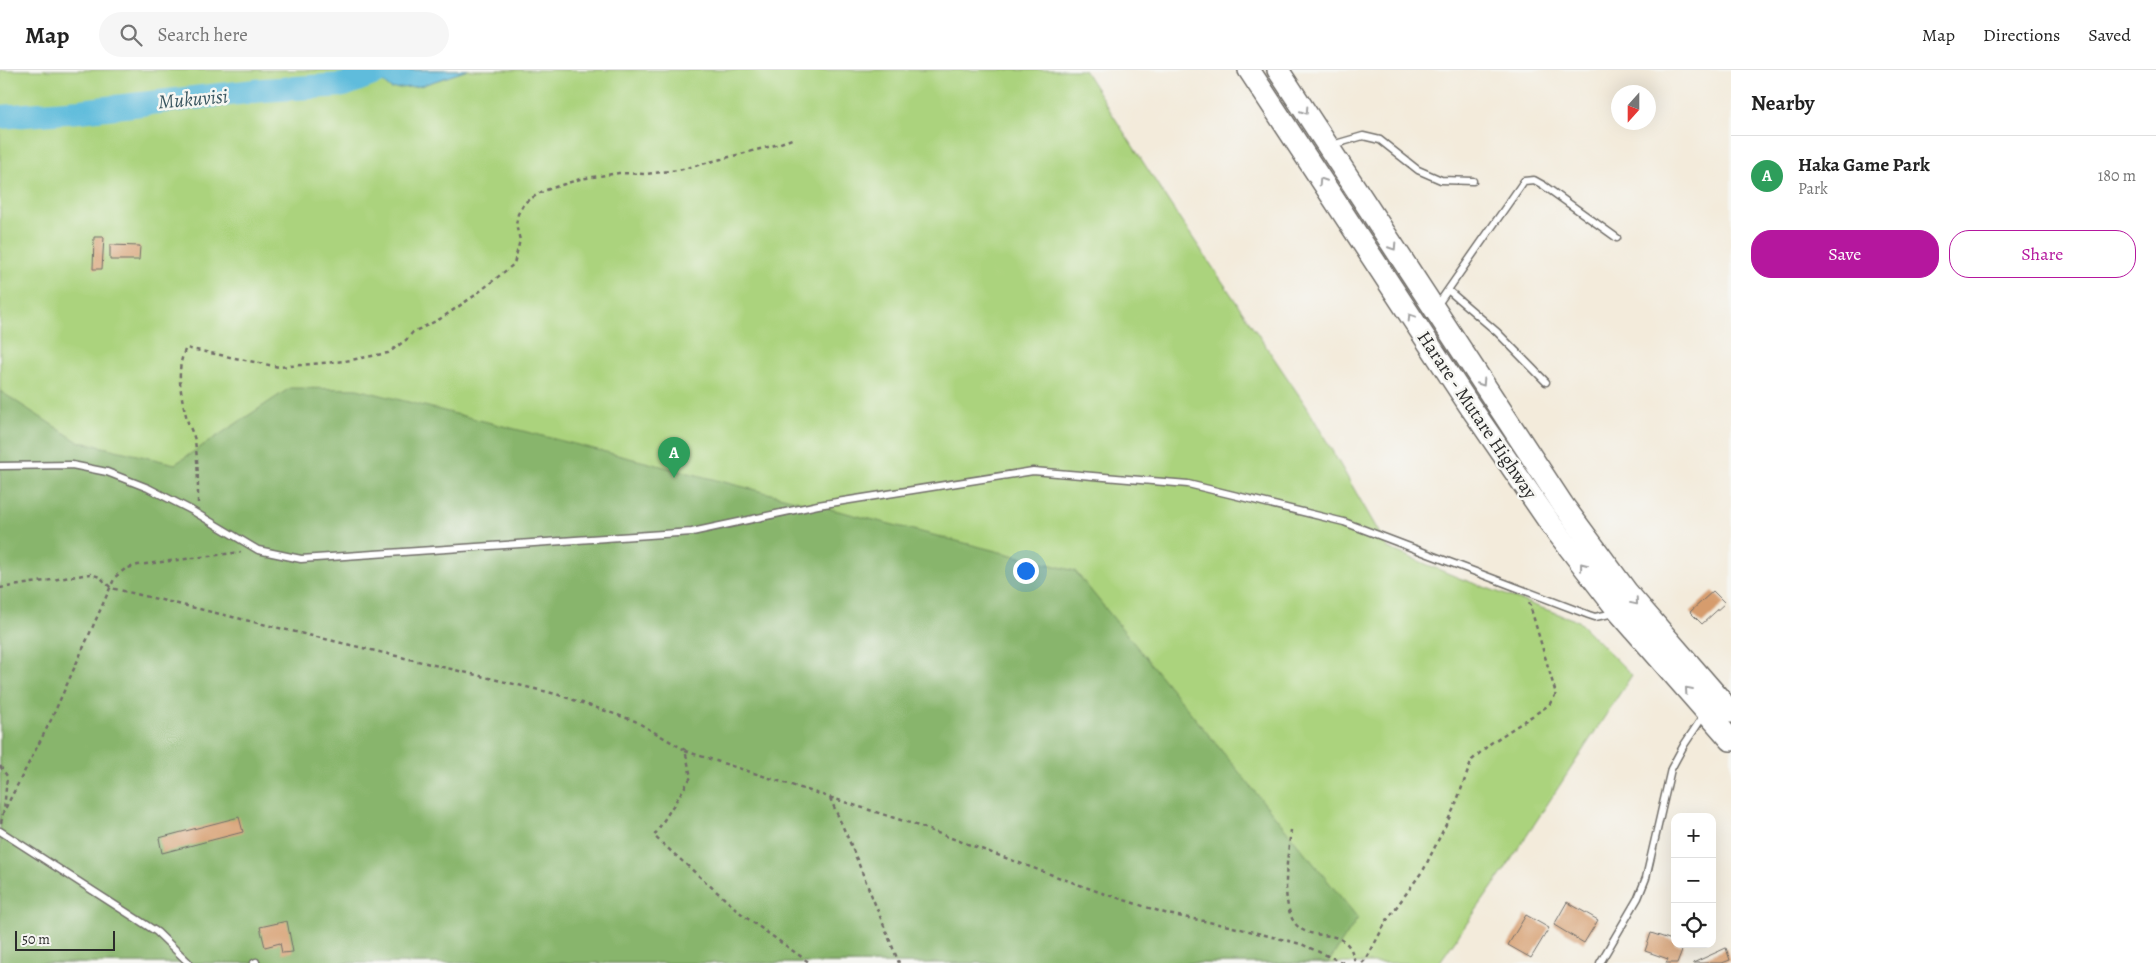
<!DOCTYPE html>
<meta charset="utf-8">
<style>
:root{--surface:#fff;--page:#f6f6f6;--text:#222;--muted:#767676;--line:#e0e0e0;--accent:#b5179e}
body{margin:0;font-family:Alegreya,serif;background:var(--page);color:var(--text)}
.controls{position:absolute;right:15px;bottom:15px;display:grid;overflow:hidden;border-radius:10px;box-shadow:0 5px 20px #0002}
.controls button{width:45px;height:45px;display:grid;place-items:center;padding:0;border:0;border-bottom:1px solid var(--line);background:var(--surface);color:var(--text);font:25px sans-serif}
.compass{position:absolute;left:1611px;top:15px;width:45px;height:45px;border-radius:50%;background:var(--surface);box-shadow:0 5px 20px #0002;rotate:201deg}
.scale{position:absolute;left:15px;bottom:12px;width:100px;box-sizing:border-box;padding-left:5px;border:2px solid #2b2b2b;border-top:0;font-size:14px;line-height:18px;white-space:nowrap;color:#2b2b2b;-webkit-text-stroke:4px #f6f6f2;paint-order:stroke}
.you{position:absolute;left:1025px;top:500px;width:18px;height:18px;margin:-12px;border:4px solid #fff;border-radius:50%;background:#1a73e8;box-shadow:0 0 0 8px #1a73e833}
.badge{display:grid;place-items:center;width:32px;height:32px;border-radius:50%;background:var(--accent);color:#fff;font-size:16px;font-weight:700}
.pin{position:absolute;translate:-50% -41px;filter:drop-shadow(0 1px 2px #0008)}
.pin::after{content:'';position:absolute;top:26px;width:18px;height:15px;background:inherit;clip-path:polygon(0 0,100% 0,50% 100%)}
.list{margin:0;padding:0;list-style:none}
h2{display:flex;justify-content:space-between;align-items:center;height:65px;margin:0;padding:0 20px;font-size:21px}
h2 small{font-size:16px;font-weight:400;color:var(--muted)}
.list li{display:grid;grid-template-columns:32px 1fr auto;gap:15px;align-items:center;box-sizing:border-box;height:80px;padding:0 20px;border-top:1px solid var(--line)}
.list b{display:block;font-size:19px;white-space:nowrap}
.list p{margin:0;font-size:16px;white-space:nowrap;color:var(--muted)}
.list em{font-size:16px;font-style:normal;color:var(--muted)}
.actions{display:flex;gap:10px;padding:15px 20px}
.actions a{flex:1;padding:11px 0;border:1px solid var(--accent);border-radius:20px;text-align:center;font-size:18px;color:var(--accent)}
.actions .main{background:var(--accent);color:#fff}
.icon{flex:none;width:28px;height:28px;fill:none;stroke:currentColor;stroke-width:2;stroke-linecap:round;stroke-linejoin:round}
.map{position:relative;flex:none;width:1731px;height:893px;overflow:hidden}
header{display:flex;align-items:center;gap:30px;box-sizing:border-box;height:70px;padding:0 25px;background:var(--surface);border-bottom:1px solid var(--line)}
header strong{font-size:24px}
nav{display:flex;gap:28px;margin-inline-start:auto;font-size:18px}
.search{width:350px;height:45px;background:var(--page);display:flex;align-items:center;gap:12px;box-sizing:border-box;padding:0 18px;border-radius:28px;color:var(--muted);font-size:19px}
main{display:flex}
aside{flex:1;background:var(--surface)}
.map>svg:first-child{display:block}
.green{fill:#abd37d;stroke:#6b7f54}
.forest{fill:#88b56c;stroke:#5a704c}
.water{fill:#5ebcdc;stroke:#447484}
.lines{fill:none;stroke-linecap:round;stroke-linejoin:round}
.river{stroke:#5ebcdc;stroke-width:24}
.building{fill:#d69c6d}
.service-casing{stroke:#716e69;stroke-width:9}
.trunk-casing{stroke:#716e69;stroke-width:24}
.path{stroke:#716e69;stroke-width:2.5;stroke-dasharray:4 4;stroke-linecap:butt}
.service{stroke:#fff;stroke-width:6}
.trunk{stroke:#fff;stroke-width:21}
.oneway{stroke:#a0a0a0}
.labels{text-anchor:middle;dominant-baseline:central;stroke-width:5;stroke-linejoin:round;paint-order:stroke}
.street-label{font-size:19px;fill:#2b2b2b;stroke:#f6f6f2}
.water-label{font-size:20px;font-style:italic;fill:#3a5660;stroke:#f6f6f2}
</style>
<header>
<strong>Map</strong>
<div class="search"><svg class="icon" aria-label="search" viewBox="0 0 24 24"><circle cx="10" cy="10" r="6"/><path d="M15 15l6 6"/></svg>Search here</div>
<nav><a>Map</a><a>Directions</a><a>Saved</a></nav>
</header>
<main>
<div class="map">
<svg width="1731" height="893" viewBox="0 0 1731 893">
<rect width="100%" height="100%" fill="#f6f6f2"/>
<filter id="ink" filterUnits="userSpaceOnUse"><feTurbulence type="fractalNoise" baseFrequency=".02" numOctaves="2"/><feDisplacementMap in="SourceGraphic" scale="10" xChannelSelector="R" yChannelSelector="G"/><feConvolveMatrix kernelMatrix="1 2 1 2 8 2 1 2 1" color-interpolation-filters="sRGB"/></filter>
<filter id="wash" filterUnits="userSpaceOnUse"><feTurbulence type="fractalNoise" baseFrequency=".0096" numOctaves="4" result="noise"/><feDisplacementMap in="SourceGraphic" scale="20" xChannelSelector="R" yChannelSelector="G"/><feGaussianBlur stdDeviation="1.12" result="paint"/><feColorMatrix in="noise" values="0 0 0 0 0 0 0 0 0 0 0 0 0 0 0 0 0 1.4 0 .05"/><feComposite in="paint" operator="in"/></filter>
<g filter="url(#wash)">
<rect width="100%" height="100%" fill="#f3ebdb"/>
<path class="green" d="M 0,0 L 1084,0 L 1170,134 L 1307,337 L 1388,478 L 1459,508 L 1578,551 L 1632,605 L 1503,802 L 1439,893 L 0,893 Z"/>
<path class="forest" d="M 290,318 L 357,319 L 1075,501 L 1358,848 L 1328,893 L 0,893 L 0,321 L 77,371 L 175,394 Z"/>
<path class="water" d="M 377,0 L 468,0 L 420,16 L 391,19 L 376,6 Z"/>
<g class="lines">
<path class="river" d="M 0,47 L 80,41 L 264,20 L 344,15 L 383,0"/>
</g>
<g id="blocks">
<g class="building">
<path d="M 94,167 L 104,167 L 102,199 L 93,199 Z"/>
<path d="M 110,175 L 140,176 L 139,190 L 110,190 Z"/>
<path d="M 1713,521 L 1725,533 L 1702,554 L 1690,542 Z"/>
<path d="M 239,747 L 243,762 L 162,783 L 159,768 Z"/>
<path d="M 1567,832 L 1598,850 L 1584,873 L 1554,855 Z"/>
<path d="M 1526,845 L 1549,858 L 1531,888 L 1508,875 Z"/>
<path d="M 287,851 L 293,882 L 282,883 L 280,873 L 265,877 L 260,857 Z"/>
<path d="M 1651,863 L 1675,871 L 1675,874 L 1684,875 L 1677,893 L 1666,893 L 1668,889 L 1645,881 Z"/>
<path d="M 1726,878 L 1730,890 L 1722,893 L 1693,893 Z"/>
</g>
</g>
</g>
<g filter="url(#ink)">
<use href="#blocks" fill-opacity="0" stroke="#716e69" stroke-width="1"/>
<g class="lines">
<g class="service-casing">
<g id="service">
<path d="M 1332,75 L 1363,66 L 1380,70 L 1418,100 L 1441,110 L 1473,111"/>
<path d="M 1449,221 L 1497,262 L 1546,312"/>
<path d="M 1436,237 L 1524,111 L 1534,110 L 1543,115 L 1617,168"/>
<path d="M 0,396 L 72,395 L 107,402 L 148,418 L 191,440 L 258,480 L 301,489 L 692,462 L 818,435 L 1033,401 L 1188,414 L 1344,452 L 1589,545 L 1595,547 L 1615,543"/>
<path d="M 0,761 L 157,862 L 189,893"/>
<path d="M 254,893 L 256,892"/>
<path d="M 1600,893 L 1638,828 L 1646,808 L 1671,699 L 1684,675 L 1704,645"/>
</g>
</g>
<g class="trunk-casing">
<g id="trunk">
<path d="M 1249,0 L 1469,335 L 1550,453 L 1619,542 L 1731,670"/>
<path d="M 1278,0 L 1563,435 L 1627,522 L 1731,642"/>
</g>
</g>
<g class="path">
<path d="M 198,433 C 198,412 198,392 195,371 C 194,364 189,357 187,349 C 181,327 175,299 186,278 L 279,297 L 345,291 L 388,283 L 406,270 L 413,262 L 440,249 L 474,226 L 514,194 L 520,170 L 516,155 L 518,144 L 524,133 L 543,121 L 580,109 L 619,103 L 645,104 L 679,100 L 772,76 L 792,69"/>
<path d="M 0,518 L 90,504 L 100,507 L 111,518 L 556,624 L 635,651 L 685,680 L 691,707 L 654,766 L 744,846 L 810,893"/>
<path d="M 685,681 L 910,753 L 1099,822 L 1168,844 L 1229,856 L 1301,874 L 1344,893"/>
<path d="M 0,696 L 7,706 L 4,742"/>
<path d="M 830,728 L 851,775 L 899,893"/>
<path d="M 1,753 L 3,743 L 51,650 L 115,507 L 125,499 L 138,495 L 241,482"/>
<path d="M 1291,760 C 1288,785 1280,830 1294,852 C 1311,877 1348,850 1355,893"/>
<path d="M 1362,893 L 1367,888 L 1387,850 L 1424,799 L 1455,736 L 1472,690 L 1491,673 L 1549,635 L 1556,624 L 1529,532"/>
</g>
<use href="#service" class="service"/>
<use href="#trunk" class="trunk"/>
</g>
<defs><path id="oneway-chevron" d="M-2-3.5L2.5 0L-2 3.5" fill="none" stroke-width="1.6" stroke-linecap="round" stroke-linejoin="round" transform="scale(1.25)"/></defs>
<g class="oneway">
<use href="#oneway-chevron" transform="translate(1305 41) rotate(57)"/>
<use href="#oneway-chevron" transform="translate(1322 111) rotate(-123)"/>
<use href="#oneway-chevron" transform="translate(1393 177) rotate(57)"/>
<use href="#oneway-chevron" transform="translate(1411 247) rotate(-123)"/>
<use href="#oneway-chevron" transform="translate(1482 313) rotate(57)"/>
<use href="#oneway-chevron" transform="translate(1583 496) rotate(-128)"/>
<use href="#oneway-chevron" transform="translate(1635 532) rotate(50)"/>
<use href="#oneway-chevron" transform="translate(1688 620) rotate(-131)"/>
</g>
</g>
<g class="labels">
<g class="street-label">
<text transform="translate(1477 345) rotate(56)">Harare - Mutare Highway</text>
</g>
<g class="water-label">
<text transform="translate(193 29) rotate(-5)">Mukuvisi</text>
</g>
</g>
</svg>
<div class="controls">
<button>+</button>
<button>−</button>
<button><svg class="icon" aria-label="locate" viewBox="0 0 24 24"><circle cx="12" cy="12" r="6"/><path d="M12 2v4M12 18v4M2 12h4M18 12h4"/></svg></button>
</div>
<svg class="compass" viewBox="-18 -18 36 36"><path d="M0-13l5 13h-10z" fill="#e53935"/><path d="M0 13l5-13h-10z" fill="#767676"/></svg>
<div class="scale">50 m</div>
<div class="you"></div>
<div class="pin badge" style="left:674px;top:408px;background:#2e9e5b">A</div>
</div>
<aside>
<h2>Nearby<small></small></h2>
<ul class="list">
<li><span class="badge" style="background:#2e9e5b">A</span><div><b>Haka Game Park</b><p>Park</p></div><em>180 m</em></li>
</ul>
<div class="actions"><a class="main">Save</a><a>Share</a></div>
</aside>
</main>
